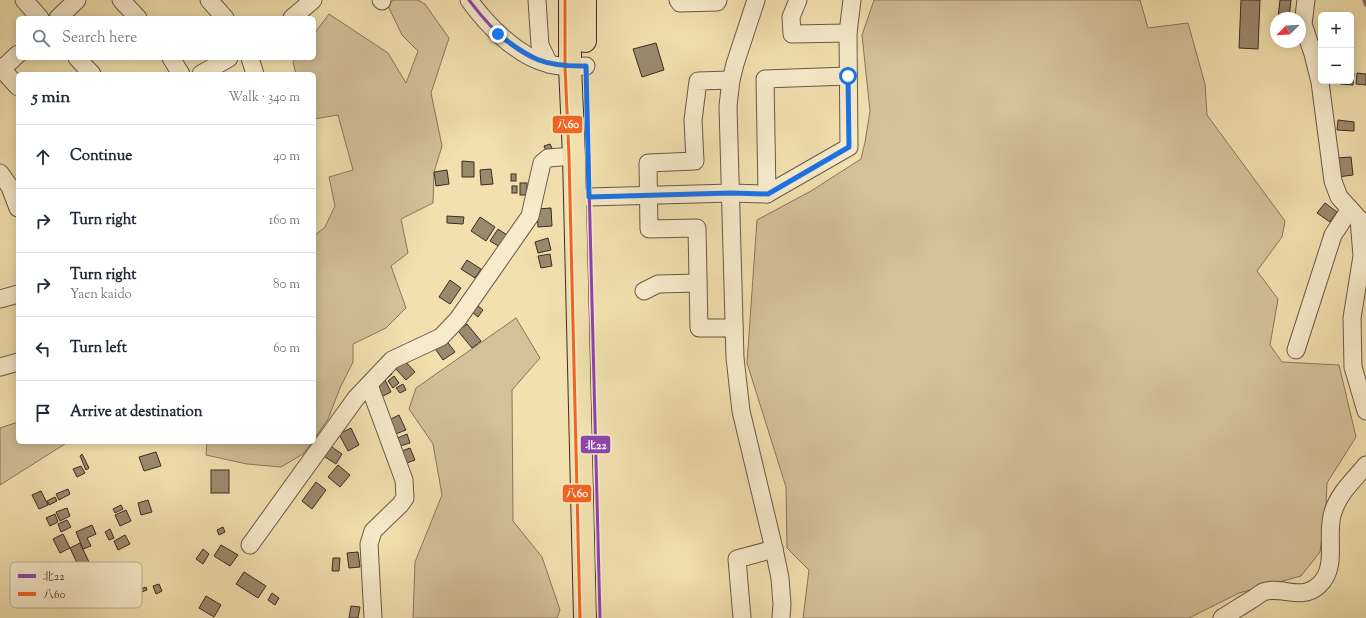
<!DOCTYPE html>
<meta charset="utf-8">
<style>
:root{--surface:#fff;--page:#f2f2f3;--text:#1f2937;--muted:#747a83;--line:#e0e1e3}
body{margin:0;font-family:"Sorts Mill Goudy","Noto Serif JP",serif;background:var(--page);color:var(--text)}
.controls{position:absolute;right:12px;top:12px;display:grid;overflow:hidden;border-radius:6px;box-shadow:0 2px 10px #0003}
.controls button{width:36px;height:36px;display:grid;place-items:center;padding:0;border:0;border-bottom:1px solid var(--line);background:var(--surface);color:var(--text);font:20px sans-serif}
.compass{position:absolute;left:1270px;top:12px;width:36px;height:36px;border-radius:50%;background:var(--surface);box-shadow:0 2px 10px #0003;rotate:246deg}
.stop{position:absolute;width:12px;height:12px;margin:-9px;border:3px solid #1a73e8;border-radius:50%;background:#fff}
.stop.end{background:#1a73e8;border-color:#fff;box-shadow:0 1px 4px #0008}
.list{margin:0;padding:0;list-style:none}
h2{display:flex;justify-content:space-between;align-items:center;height:52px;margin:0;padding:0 16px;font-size:17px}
h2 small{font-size:13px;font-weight:400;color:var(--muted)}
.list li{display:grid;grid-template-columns:26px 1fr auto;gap:12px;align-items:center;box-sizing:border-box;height:64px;padding:0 16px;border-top:1px solid var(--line)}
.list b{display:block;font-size:15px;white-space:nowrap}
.list p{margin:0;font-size:13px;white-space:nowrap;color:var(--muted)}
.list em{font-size:13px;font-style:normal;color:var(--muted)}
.icon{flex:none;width:22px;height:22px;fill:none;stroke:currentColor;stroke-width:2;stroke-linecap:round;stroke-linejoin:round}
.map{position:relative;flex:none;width:1366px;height:618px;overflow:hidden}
.search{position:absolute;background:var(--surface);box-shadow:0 2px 10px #0003;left:16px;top:16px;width:300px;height:44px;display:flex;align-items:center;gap:10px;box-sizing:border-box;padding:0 14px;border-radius:6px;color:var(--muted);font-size:15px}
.panel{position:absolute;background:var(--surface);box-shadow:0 2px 10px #0003;left:16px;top:72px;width:300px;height:372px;border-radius:6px}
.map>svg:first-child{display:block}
.green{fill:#d3c198;stroke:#86765e}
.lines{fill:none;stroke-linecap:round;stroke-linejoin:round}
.stream{stroke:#83735c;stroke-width:3.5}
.building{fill:#9a8a6d;stroke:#3a2c25}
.minor-casing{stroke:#685948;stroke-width:19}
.major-casing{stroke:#3a2c25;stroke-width:24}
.minor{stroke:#f7ebcb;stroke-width:17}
.major{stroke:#f2e0af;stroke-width:22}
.bus-1-casing{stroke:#f7ebcb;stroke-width:6}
.bus-2-casing{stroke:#f7ebcb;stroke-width:6}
.bus-1{stroke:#8e44ad;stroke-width:3}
.bus-2{stroke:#f26522;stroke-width:3}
.route{stroke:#1a73e8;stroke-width:5}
.key{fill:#f7ebcb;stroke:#beb299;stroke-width:1}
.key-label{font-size:11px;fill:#3a2c25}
.line-badge{stroke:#f7ebcb;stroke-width:1.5}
.badge-label{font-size:11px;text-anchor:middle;font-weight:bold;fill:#fff}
</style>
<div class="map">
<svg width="1366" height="618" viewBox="0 0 1366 618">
<rect width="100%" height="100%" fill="#f2e0af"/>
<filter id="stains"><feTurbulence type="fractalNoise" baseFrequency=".005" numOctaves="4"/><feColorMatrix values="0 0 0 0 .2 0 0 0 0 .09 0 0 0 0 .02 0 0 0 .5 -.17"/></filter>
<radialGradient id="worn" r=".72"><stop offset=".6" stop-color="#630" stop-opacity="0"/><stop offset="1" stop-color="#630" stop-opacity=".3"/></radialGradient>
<g class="green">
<path d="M 393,0 L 418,0 L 425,4 L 449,38 L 431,93 L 442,146 L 434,172 L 433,203 L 401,219 L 408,253 L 391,266 L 406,308 L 386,328 L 353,344 L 353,362 L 340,388 L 328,419 L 314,439 L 314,236 L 325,227 L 335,206 L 329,177 L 353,170 L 338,115 L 314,119 L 314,74 L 296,74 L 293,62 L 296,58 L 314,58 L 314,34 L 329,14 L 388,53 L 406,83 L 418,51 L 402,35 L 388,6 Z"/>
<path d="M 874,0 L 1140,0 L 1148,28 L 1188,23 L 1205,84 L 1207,115 L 1285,221 L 1282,237 L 1257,271 L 1278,299 L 1270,345 L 1282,362 L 1339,365 L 1356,437 L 1327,483 L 1326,506 L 1320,552 L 1301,576 L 1239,593 L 1189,618 L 803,618 L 809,570 L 787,548 L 786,487 L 747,363 L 757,220 L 811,191 L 861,159 L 865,142 L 870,111 L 862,35 Z"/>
<path d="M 516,318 L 540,358 L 512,390 L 513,521 L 542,557 L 560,610 L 557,618 L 413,618 L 415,562 L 442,495 L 433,444 L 409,409 L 416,388 Z"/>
<path d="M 18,422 L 18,442 L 68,442 L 0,485 L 0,428 Z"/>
<path d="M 207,442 L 312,442 L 303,454 L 281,467 L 247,464 L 206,455 Z"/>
</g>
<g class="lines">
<path class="stream" d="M 1364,0 L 1366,5"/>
</g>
<g class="building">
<path d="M 1241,0 L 1260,0 L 1258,49 L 1239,48 Z"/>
<path d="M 1280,0 L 1291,0 L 1289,18 L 1278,18 Z"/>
<path d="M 656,43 L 664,70 L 642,77 L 633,49 Z"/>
<path d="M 1351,72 L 1354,73 L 1353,85 L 1340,84 L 1341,81 L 1351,81 Z"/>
<path d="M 1357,73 L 1366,74 L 1366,85 L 1356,84 Z"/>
<path d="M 1338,120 L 1354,122 L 1354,131 L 1337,130 Z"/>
<path d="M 550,144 L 552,148 L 546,151 L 544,146 Z"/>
<path d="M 1351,157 L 1353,175 L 1338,177 L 1336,158 Z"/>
<path d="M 462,161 L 474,162 L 474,177 L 462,177 Z"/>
<path d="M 491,169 L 493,184 L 481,185 L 480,170 Z"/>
<path d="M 447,170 L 449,184 L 436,186 L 434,172 Z"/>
<rect x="511" y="174" width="5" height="7"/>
<rect x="520" y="183" width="7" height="12"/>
<rect x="512" y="186" width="5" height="7"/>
<path d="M 1325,203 L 1337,212 L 1330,222 L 1317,213 Z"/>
<path d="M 551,208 L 552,226 L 538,227 L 537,209 Z"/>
<path d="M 447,216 L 464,217 L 463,224 L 447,223 Z"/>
<path d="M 480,217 L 495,227 L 486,241 L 471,231 Z"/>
<path d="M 498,229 L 507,235 L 500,247 L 490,241 Z"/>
<path d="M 548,238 L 551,250 L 538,253 L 535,242 Z"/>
<path d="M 550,254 L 552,266 L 541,268 L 538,256 Z"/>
<path d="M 467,260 L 481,269 L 475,278 L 461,269 Z"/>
<path d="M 450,280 L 461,288 L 450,304 L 439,297 Z"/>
<path d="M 477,305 L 483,310 L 478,317 L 472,312 Z"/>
<path d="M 467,324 L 481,341 L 472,348 L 458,331 Z"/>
<path d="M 445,339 L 455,352 L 443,360 L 434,347 Z"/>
<path d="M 404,360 L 415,372 L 406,380 L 395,368 Z"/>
<path d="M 389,369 L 392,374 L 385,380 L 391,392 L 377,399 L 372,387 Z"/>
<path d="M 394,376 L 399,383 L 393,388 L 388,381 Z"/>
<path d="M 403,384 L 406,390 L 400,393 L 396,388 Z"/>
<path d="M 399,415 L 406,430 L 393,435 L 387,421 Z"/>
<path d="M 351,428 L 359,445 L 348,451 L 339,434 Z"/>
<path d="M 407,434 L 410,443 L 397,447 L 395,439 Z"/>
<path d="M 329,445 L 342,454 L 336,464 L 322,455 Z"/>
<path d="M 410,448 L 415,460 L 404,464 L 399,452 Z"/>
<path d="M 156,452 L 161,466 L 144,471 L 139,457 Z"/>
<path d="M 82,454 L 89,468 L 86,470 L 80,456 Z"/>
<path d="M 338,465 L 350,475 L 340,487 L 328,477 Z"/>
<path d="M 81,466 L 85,473 L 77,477 L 73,469 Z"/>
<rect x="211" y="470" width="18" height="23"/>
<path d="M 316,482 L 326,490 L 312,509 L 302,501 Z"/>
<path d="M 68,489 L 70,494 L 59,500 L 56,494 Z"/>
<path d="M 41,491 L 48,505 L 39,509 L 32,495 Z"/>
<path d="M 55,497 L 57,501 L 49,505 L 47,501 Z"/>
<path d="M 148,500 L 152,512 L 141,515 L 138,503 Z"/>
<path d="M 121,505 L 123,509 L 115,513 L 113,509 Z"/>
<path d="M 67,508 L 70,516 L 60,521 L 56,512 Z"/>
<path d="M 126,510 L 131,521 L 120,526 L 115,515 Z"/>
<path d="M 55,514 L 58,522 L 50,526 L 46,518 Z"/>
<path d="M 67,520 L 71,527 L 61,532 L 58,524 Z"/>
<path d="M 92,525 L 96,534 L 87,538 L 91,546 L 83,549 L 76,532 Z"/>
<path d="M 223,527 L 225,532 L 219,535 L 217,530 Z"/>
<path d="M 110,529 L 114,538 L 109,540 L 105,532 Z"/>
<path d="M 63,534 L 70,548 L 60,553 L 53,539 Z"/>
<path d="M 125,535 L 130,544 L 118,550 L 114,541 Z"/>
<path d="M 80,543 L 89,562 L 79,567 L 70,548 Z"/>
<path d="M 221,545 L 238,555 L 230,566 L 214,556 Z"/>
<path d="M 203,549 L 209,554 L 203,564 L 196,559 Z"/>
<path d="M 358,552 L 360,567 L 349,568 L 347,553 Z"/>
<path d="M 333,558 L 340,558 L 339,571 L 332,571 Z"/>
<path d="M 244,572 L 266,586 L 258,598 L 236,584 Z"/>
<path d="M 159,584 L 162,591 L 156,594 L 153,586 Z"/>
<path d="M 146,587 L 147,590 L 139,593 L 138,590 Z"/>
<path d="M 272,593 L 279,598 L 275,605 L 268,600 Z"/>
<path d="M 206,596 L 221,605 L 214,617 L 199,608 Z"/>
<path d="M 351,606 L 360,607 L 358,618 L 349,618 Z"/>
</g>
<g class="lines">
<g class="minor-casing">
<g id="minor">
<path d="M 24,0 L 40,18"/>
<path d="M 121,0 L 138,18"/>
<path d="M 209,0 L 225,18"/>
<path d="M 381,0 L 382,1"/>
<path d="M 469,0 C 487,25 518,57 549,64 C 561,67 574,67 586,66"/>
<path d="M 537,0 L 540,45 L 549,64"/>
<path d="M 678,0 L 680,3 L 717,2 L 718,0"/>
<path d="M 756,0 L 735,64 L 731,80 L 728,106 L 735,358 L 741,411 L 774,549 L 780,578 L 782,604 L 781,618"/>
<path d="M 798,0 L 791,17 L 792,34 L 848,33"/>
<path d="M 1306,0 L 1303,24 L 1313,54 L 1320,82 L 1333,181 L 1339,197 L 1359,219 L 1362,256 L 1352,318 L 1353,367 L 1366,411"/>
<path d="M 58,18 L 77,0"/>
<path d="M 292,18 L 313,0"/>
<path d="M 77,58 L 92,74"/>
<path d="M 171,58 L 181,74"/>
<path d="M 250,58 L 255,74"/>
<path d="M 0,67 L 18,87"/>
<path d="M 0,71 L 18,54"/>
<path d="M 201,74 L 229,58"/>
<path d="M 731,80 L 698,81 L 693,120 L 695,161 L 648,163 L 649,229 L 697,228 L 699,328 L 734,328"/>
<path d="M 0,173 L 10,187 L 18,208"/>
<path d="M 767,194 L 765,79 L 848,76"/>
<path d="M 589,197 L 731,193 L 767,194 L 849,147 L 848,33 L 852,0"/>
<path d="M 644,291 L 658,284 L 698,283"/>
<path d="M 0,299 L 18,294"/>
<path d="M 1296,350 L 1333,235 L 1350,209"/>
<path d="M 0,367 L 18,362"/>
<path d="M 369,385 L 404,480 L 405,498 L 400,505 L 373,531 L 369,544 L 373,618"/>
<path d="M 250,545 L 356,398 L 392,360 L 441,337 L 458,319 L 530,216 L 542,163 L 548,158 L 574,156"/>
<path d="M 742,618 L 737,559 L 774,549"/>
<path d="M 1222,618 C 1232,612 1241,606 1251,600 C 1255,598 1259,594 1263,592 C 1282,585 1301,602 1319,585 C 1339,567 1325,535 1333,512 C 1339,493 1353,481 1366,465"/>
</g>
</g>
<g class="major-casing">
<g id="major">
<path d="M 570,0 L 570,67 L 574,156 L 585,618"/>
<path d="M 585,0 L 585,41"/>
</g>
</g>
<use href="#minor" class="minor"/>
<use href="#major" class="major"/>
<g class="bus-1-casing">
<path id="bus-1" d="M 469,0 C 500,41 531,70 586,66 L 600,618"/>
</g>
<g class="bus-2-casing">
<path id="bus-2" d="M 565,0 L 565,67 L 569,156 L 580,618"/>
</g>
<use href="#bus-1" class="bus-1"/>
<use href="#bus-2" class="bus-2"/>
</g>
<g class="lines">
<path class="route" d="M 498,34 C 530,59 544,67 586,66 L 589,197 L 731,193 L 768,194 L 849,147 L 848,76"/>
</g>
<rect x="10" y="562" width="132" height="46" rx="6" class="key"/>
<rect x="18" y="574" width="18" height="4" fill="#8e44ad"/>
<rect x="18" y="592" width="18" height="4" fill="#f26522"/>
<g class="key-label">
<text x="43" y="580">北22</text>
<text x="43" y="598">八60</text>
</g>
<g class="line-badge">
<rect x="552" y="115" width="31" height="19" rx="4" fill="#f26522"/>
<rect x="580" y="435" width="31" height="19" rx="4" fill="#8e44ad"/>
<rect x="562" y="484" width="30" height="19" rx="4" fill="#f26522"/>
</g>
<g class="badge-label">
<text x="568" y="128">八60</text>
<text x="596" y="449">北22</text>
<text x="577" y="497">八60</text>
</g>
<rect width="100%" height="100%" filter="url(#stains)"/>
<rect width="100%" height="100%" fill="url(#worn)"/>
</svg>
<div class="controls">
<button>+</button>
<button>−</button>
</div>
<svg class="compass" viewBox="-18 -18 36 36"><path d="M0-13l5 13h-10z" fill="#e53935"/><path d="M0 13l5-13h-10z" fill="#747a83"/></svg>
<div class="stop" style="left:848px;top:76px"></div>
<div class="stop end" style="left:498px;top:34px"></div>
<div class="search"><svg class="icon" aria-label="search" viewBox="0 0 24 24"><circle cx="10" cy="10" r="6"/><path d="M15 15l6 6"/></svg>Search here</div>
<section class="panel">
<h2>5 min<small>Walk · 340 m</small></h2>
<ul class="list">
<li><svg class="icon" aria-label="ahead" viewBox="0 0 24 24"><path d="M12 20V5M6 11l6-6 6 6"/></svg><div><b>Continue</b></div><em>40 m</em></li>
<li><svg class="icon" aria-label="right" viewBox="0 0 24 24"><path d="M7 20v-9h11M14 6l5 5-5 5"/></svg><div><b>Turn right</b></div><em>160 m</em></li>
<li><svg class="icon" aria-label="right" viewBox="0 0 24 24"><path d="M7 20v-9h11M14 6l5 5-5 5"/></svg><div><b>Turn right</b><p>Yaen kaido</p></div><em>80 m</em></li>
<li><svg class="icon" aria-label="left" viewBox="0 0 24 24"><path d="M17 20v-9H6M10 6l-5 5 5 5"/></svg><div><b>Turn left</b></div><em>60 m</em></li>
<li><svg class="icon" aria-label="arrive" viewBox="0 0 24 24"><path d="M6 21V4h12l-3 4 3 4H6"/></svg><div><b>Arrive at destination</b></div></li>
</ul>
</section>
</div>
